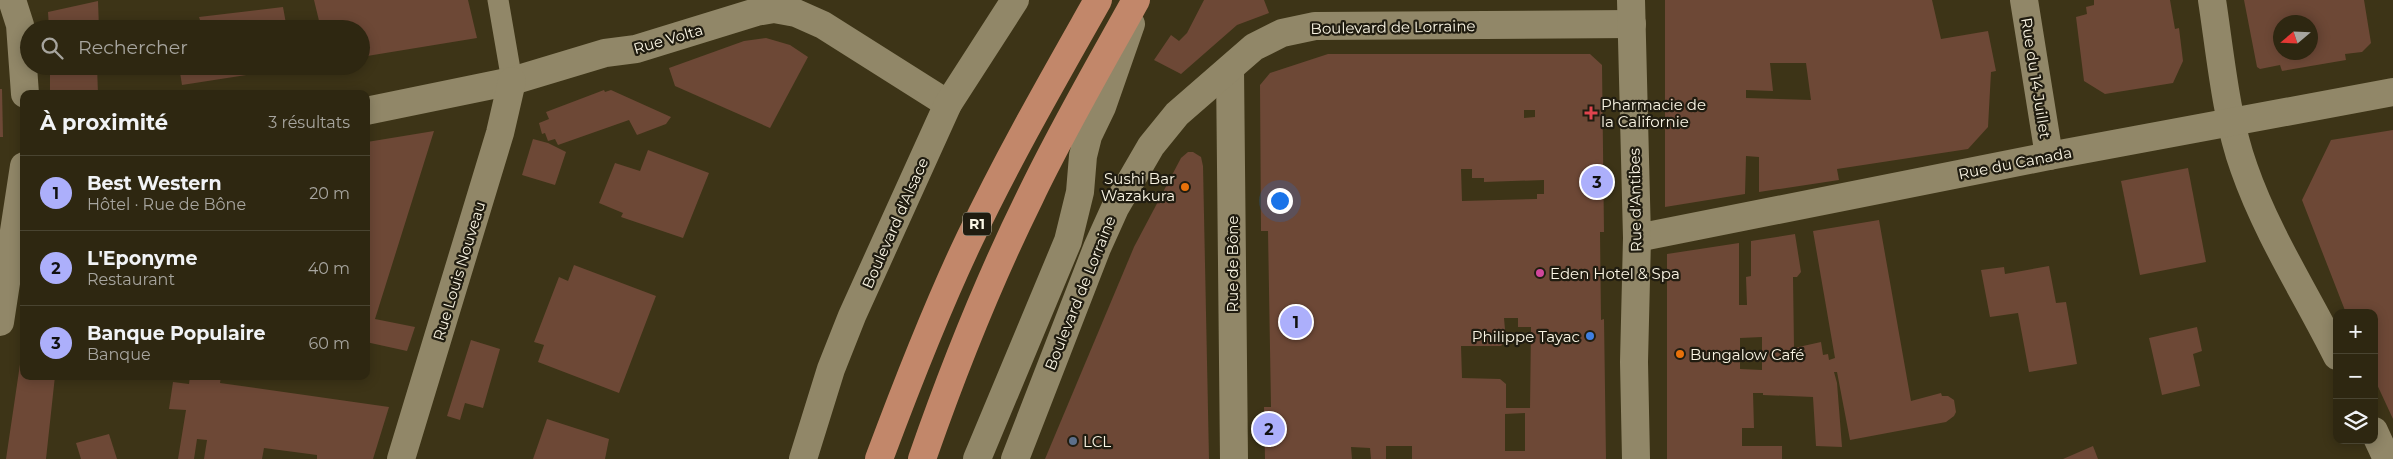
<!DOCTYPE html>
<html lang="fr">
<meta charset="utf-8">
<style>
:root{--surface:#2e2711;--page:#3a331f;--text:#f1f3f6;--muted:#a7a59f;--line:#494431;--accent:#acaffb}
body{margin:0;font-family:Montserrat,sans-serif;background:var(--page);color:var(--text)}
.controls{position:absolute;right:15px;bottom:15px;display:grid;overflow:hidden;border-radius:10px;box-shadow:0 2px 12px #0003}
.controls button{width:45px;height:45px;display:grid;place-items:center;padding:0;border:0;border-bottom:1px solid var(--line);background:var(--surface);color:var(--text);font:25px sans-serif}
.compass{position:absolute;left:2273px;top:15px;width:45px;height:45px;border-radius:50%;background:var(--surface);box-shadow:0 2px 12px #0003;rotate:251deg}
.you{position:absolute;left:1279px;top:200px;width:18px;height:18px;margin:-12px;border:4px solid #fff;border-radius:50%;background:#1a73e8;box-shadow:0 0 0 8px #1a73e833}
.badge{display:grid;place-items:center;width:32px;height:32px;border-radius:50%;background:var(--accent);color:#111;font-size:16px;font-weight:700}
.pin{position:absolute;translate:-50% -50%;border:2px solid #fff;box-shadow:0 1px 5px #0006}
.list{margin:0;padding:0;list-style:none}
h2{display:flex;justify-content:space-between;align-items:center;height:65px;margin:0;padding:0 20px;font-size:21px}
h2 small{font-size:16px;font-weight:400;color:var(--muted)}
.list li{display:grid;grid-template-columns:32px 1fr auto;gap:15px;align-items:center;box-sizing:border-box;height:75px;padding:0 20px;border-top:1px solid var(--line)}
.list b{display:block;font-size:19px;white-space:nowrap}
.list p{margin:0;font-size:16px;white-space:nowrap;color:var(--muted)}
.list em{font-size:16px;font-style:normal;color:var(--muted)}
.icon{flex:none;width:28px;height:28px;fill:none;stroke:currentColor;stroke-width:2;stroke-linecap:round;stroke-linejoin:round}
.map{position:relative;flex:none;width:2393px;height:459px;overflow:hidden}
.search{position:absolute;background:var(--surface);box-shadow:0 2px 12px #0003;left:20px;top:20px;width:350px;height:55px;display:flex;align-items:center;gap:12px;box-sizing:border-box;padding:0 18px;border-radius:28px;color:var(--muted);font-size:19px}
.panel{position:absolute;background:var(--surface);box-shadow:0 2px 12px #0003;left:20px;top:90px;width:350px;height:290px;border-radius:10px}
.map>svg:first-child{display:block}
.building{fill:#6d4836;fill-rule:evenodd}
.lines{fill:none;stroke-linecap:round;stroke-linejoin:round}
.service{stroke:#918768;stroke-width:21}
.minor{stroke:#918768;stroke-width:28}
.tertiary{stroke:#918768;stroke-width:28}
.trunk{stroke:#c2876a;stroke-width:28}
.health-dot{fill:#e0444e;stroke:#201c10;stroke-width:2}
.food-dot{fill:#e8710a;stroke:#201c10;stroke-width:2}
.hotel-dot{fill:#d1479c;stroke:#201c10;stroke-width:2}
.shop-dot{fill:#3f7fe0;stroke:#201c10;stroke-width:2}
.service-dot{fill:#5c6f8a;stroke:#201c10;stroke-width:2}
.labels{text-anchor:middle;dominant-baseline:central;stroke-width:4.5;stroke-linejoin:round;paint-order:stroke}
.shield{fill:#201c10;stroke:#b9b4a4;stroke-width:1}
.shield-label{font-size:14px;font-weight:bold;fill:#faf5e4}
.street-label{font-size:15px;fill:#faf5e4;stroke:#201c10}
.poi-label{font-size:15px;fill:#faf5e4;stroke:#201c10;text-anchor:start}
</style>
<div class="map">
<svg width="2393" height="459" viewBox="0 0 2393 459">
<rect width="100%" height="100%" fill="#3d3417"/>
<g class="building">
<path d="M 314,0 L 468,0 L 477,38 L 361,57 L 361,29 L 321,29 Z"/>
<path d="M 1204,0 L 1264,0 L 1269,13 L 1237,25 L 1181,74 L 1154,60 L 1171,35 L 1179,41 L 1187,33 Z"/>
<path d="M 1665,0 L 1932,0 L 1941,39 L 1988,31 L 1996,71 L 1991,72 L 1988,127 L 1968,149 L 1837,169 L 1839,180 L 1759,192 L 1759,157 L 1746,156 L 1745,194 L 1665,207 ZM 1770,63 L 1806,63 L 1811,100 L 1746,98 L 1746,90 L 1773,91 Z"/>
<path d="M 2094,0 L 2170,0 L 2175,29 L 2179,28 L 2183,61 L 2173,83 L 2105,94 L 2084,81 L 2076,17 L 2087,14 L 2086,7 L 2094,5 Z"/>
<path d="M 2244,0 L 2364,0 L 2371,43 L 2362,52 L 2345,54 L 2346,60 L 2282,71 L 2280,65 L 2260,69 L 2257,67 ZM 2280,22 L 2310,22 L 2310,52 L 2280,52 Z"/>
<path d="M 98,1 L 99,29 L 49,29 L 48,12 Z"/>
<path d="M 283,7 L 287,29 L 173,29 L 172,25 L 200,20 L 199,17 Z"/>
<path d="M 766,38 L 790,45 L 808,57 L 770,128 L 675,86 L 669,68 L 744,41 Z"/>
<path d="M 1328,54 L 1590,54 L 1602,65 L 1604,232 L 1600,232 L 1601,320 L 1604,319 L 1606,459 L 1412,459 L 1412,446 L 1386,446 L 1386,459 L 1371,459 L 1370,448 L 1351,447 L 1352,459 L 1265,459 L 1264,407 L 1271,407 L 1268,231 L 1261,231 L 1260,85 L 1270,73 ZM 1524,110 L 1535,110 L 1535,117 L 1524,118 ZM 1461,169 L 1472,169 L 1472,178 L 1484,178 L 1484,182 L 1544,180 L 1544,194 L 1537,194 L 1537,199 L 1462,201 ZM 1504,318 L 1518,318 L 1518,327 L 1531,327 L 1530,408 L 1506,408 L 1506,384 L 1500,379 L 1462,378 L 1461,346 L 1501,346 L 1506,341 ZM 1525,413 L 1525,451 L 1505,451 L 1505,414 Z"/>
<path d="M 50,66 L 97,66 L 98,94 L 50,94 Z"/>
<path d="M 179,66 L 297,66 L 297,67 L 182,85 Z"/>
<path d="M 0,89 L 2,89 L 3,137 L 0,137 Z"/>
<path d="M 604,90 L 605,92 L 611,90 L 671,117 L 666,124 L 637,135 L 629,120 L 558,145 L 555,139 L 548,141 L 545,133 L 542,134 L 539,123 L 549,119 L 546,112 Z"/>
<path d="M 2393,130 L 2393,419 L 2374,378 L 2374,313 L 2346,313 L 2302,200 L 2331,140 Z"/>
<path d="M 434,131 L 375,319 L 415,327 L 407,351 L 366,342 L 366,145 L 367,142 Z"/>
<path d="M 533,139 L 548,143 L 566,152 L 555,185 L 522,175 Z"/>
<path d="M 648,150 L 709,173 L 683,238 L 621,217 L 623,213 L 599,203 L 615,163 L 640,171 Z"/>
<path d="M 1188,152 L 1193,152 L 1201,157 L 1203,166 L 1209,459 L 1045,459 L 1134,247 L 1181,158 Z"/>
<path d="M 2188,168 L 2206,262 L 2140,275 L 2121,181 Z"/>
<path d="M 1879,220 L 1911,401 L 1941,393 L 1942,396 L 1948,396 L 1954,400 L 1956,412 L 1954,416 L 1946,422 L 1850,440 L 1837,372 L 1834,372 L 1837,383 L 1842,447 L 1816,446 L 1813,397 L 1763,395 L 1763,393 L 1753,393 L 1754,428 L 1742,428 L 1742,446 L 1782,446 L 1782,459 L 1667,459 L 1667,254 L 1739,243 L 1739,305 L 1747,305 L 1746,277 L 1751,276 L 1751,241 L 1795,234 L 1801,272 L 1797,277 L 1793,277 L 1794,348 L 1821,342 L 1823,355 L 1828,354 L 1829,360 L 1835,358 L 1813,231 ZM 1762,337 L 1762,370 L 1740,369 L 1740,338 Z"/>
<path d="M 574,265 L 656,296 L 619,393 L 538,362 L 544,345 L 534,342 L 559,277 L 568,281 Z"/>
<path d="M 2049,266 L 2056,303 L 2066,302 L 2077,364 L 2029,372 L 2018,313 L 1990,317 L 1981,270 L 2004,267 L 2005,274 Z"/>
<path d="M 2197,327 L 2202,351 L 2193,354 L 2200,386 L 2162,395 L 2149,338 Z"/>
<path d="M 471,340 L 500,349 L 483,408 L 465,403 L 460,420 L 447,416 Z"/>
<path d="M 23,344 L 24,376 L 55,376 L 46,459 L 6,459 Z"/>
<path d="M 190,376 L 221,376 L 220,383 L 389,407 L 373,459 L 317,459 L 317,455 L 264,448 L 262,459 L 204,459 L 207,440 L 197,439 L 194,459 L 178,459 L 186,410 L 169,409 L 173,382 L 189,384 Z"/>
<path d="M 547,419 L 609,439 L 605,459 L 533,459 Z"/>
<path d="M 109,434 L 117,459 L 81,459 L 76,443 Z"/>
<path d="M 2093,446 L 2098,459 L 2063,459 Z"/>
</g>
<g class="lines">
<path class="service" d="M 498,0 L 512,81"/>
<g class="minor">
<path d="M 12,0 L 20,25 L 25,94"/>
<path d="M 2024,0 L 2049,156"/>
<path d="M 2212,0 C 2220,52 2226,119 2244,168 C 2267,234 2306,294 2337,356"/>
<path d="M 1230,69 L 1234,459"/>
<path d="M 366,111 L 512,81 L 605,53 L 636,49 L 756,12 L 774,9 L 796,13 L 823,25 L 948,104"/>
<path d="M 1637,238 L 2049,156 L 2393,92"/>
<path d="M 0,322 L 24,166"/>
<path d="M 2374,431 L 2387,459"/>
<path d="M 401,459 L 500,133 L 512,81"/>
<path d="M 803,459 L 831,369 L 852,316 L 948,104 L 1015,0"/>
<path d="M 977,459 L 1068,241 L 1080,192 L 1083,156 L 1088,136 L 1102,107 L 1131,24"/>
<path d="M 1015,459 L 1097,248 L 1115,208 L 1151,146 L 1177,114 L 1254,47 L 1282,33 L 1315,26 L 1632,24"/>
</g>
<path class="tertiary" d="M 1631,0 L 1637,238 L 1634,362 L 1636,459"/>
<g class="trunk">
<path d="M 879,459 C 907,384 936,309 970,238 C 1009,156 1054,78 1098,0"/>
<path d="M 922,459 C 953,370 988,282 1030,197 C 1062,130 1100,65 1136,0"/>
</g>
</g>
<path class="health-dot" d="M1588.5 105.5h5v5h5v5h-5v5h-5v-5h-5v-5h5z"/>
<g class="food-dot">
<circle cx="1185" cy="187" r="5"/>
<circle cx="1680" cy="354" r="5"/>
</g>
<circle class="hotel-dot" cx="1540" cy="273" r="5"/>
<circle class="shop-dot" cx="1590" cy="336" r="5"/>
<circle class="service-dot" cx="1073" cy="441" r="5"/>
<g class="labels">
<rect class="shield" x="963" y="212.5" width="28" height="23" rx="4"/>
<g class="shield-label">
<text x="977" y="224">R1</text>
</g>
<g class="street-label">
<text transform="translate(1393 27) rotate(-1)">Boulevard de Lorraine</text>
<text transform="translate(668 39) rotate(-16)">Rue Volta</text>
<text transform="translate(2036 78) rotate(81)">Rue du 14 Juillet</text>
<text transform="translate(2015 163) rotate(-11)">Rue du Canada</text>
<text transform="translate(1635 200) rotate(-91)">Rue d'Antibes</text>
<text transform="translate(895 223) rotate(-66)">Boulevard d'Alsace</text>
<text transform="translate(1232 264) rotate(-90)">Rue de Bône</text>
<text transform="translate(459 271) rotate(-73)">Rue Louis Nouveau</text>
<text transform="translate(1080 293) rotate(-68)">Boulevard de Lorraine</text>
</g>
<g class="poi-label">
<text x="1601" y="104">Pharmacie de<tspan x="1601" dy="17">la Californie</tspan></text>
<text x="1175" y="178" text-anchor="end">Sushi Bar<tspan x="1175" dy="17">Wazakura</tspan></text>
<text x="1550" y="273">Eden Hotel &amp; Spa</text>
<text x="1580" y="336" text-anchor="end">Philippe Tayac</text>
<text x="1690" y="354">Bungalow Café</text>
<text x="1083" y="441">LCL</text>
</g>
</g>
</svg>
<div class="controls">
<button>+</button>
<button>−</button>
<button><svg class="icon" aria-label="layers" viewBox="0 0 24 24"><path d="M12 4l9 5-9 5-9-5zM3 14l9 5 9-5"/></svg></button>
</div>
<svg class="compass" viewBox="-18 -18 36 36"><path d="M0-13l5 13h-10z" fill="#e53935"/><path d="M0 13l5-13h-10z" fill="#a7a59f"/></svg>
<div class="you"></div>
<div class="pin badge" style="left:1296px;top:322px">1</div>
<div class="pin badge" style="left:1269px;top:429px">2</div>
<div class="pin badge" style="left:1597px;top:182px">3</div>
<div class="search"><svg class="icon" aria-label="search" viewBox="0 0 24 24"><circle cx="10" cy="10" r="6"/><path d="M15 15l6 6"/></svg>Rechercher</div>
<section class="panel">
<h2>À proximité<small>3 résultats</small></h2>
<ul class="list">
<li><span class="badge">1</span><div><b>Best Western</b><p>Hôtel · Rue de Bône</p></div><em>20 m</em></li>
<li><span class="badge">2</span><div><b>L'Eponyme</b><p>Restaurant</p></div><em>40 m</em></li>
<li><span class="badge">3</span><div><b>Banque Populaire</b><p>Banque</p></div><em>60 m</em></li>
</ul>
</section>
</div>
